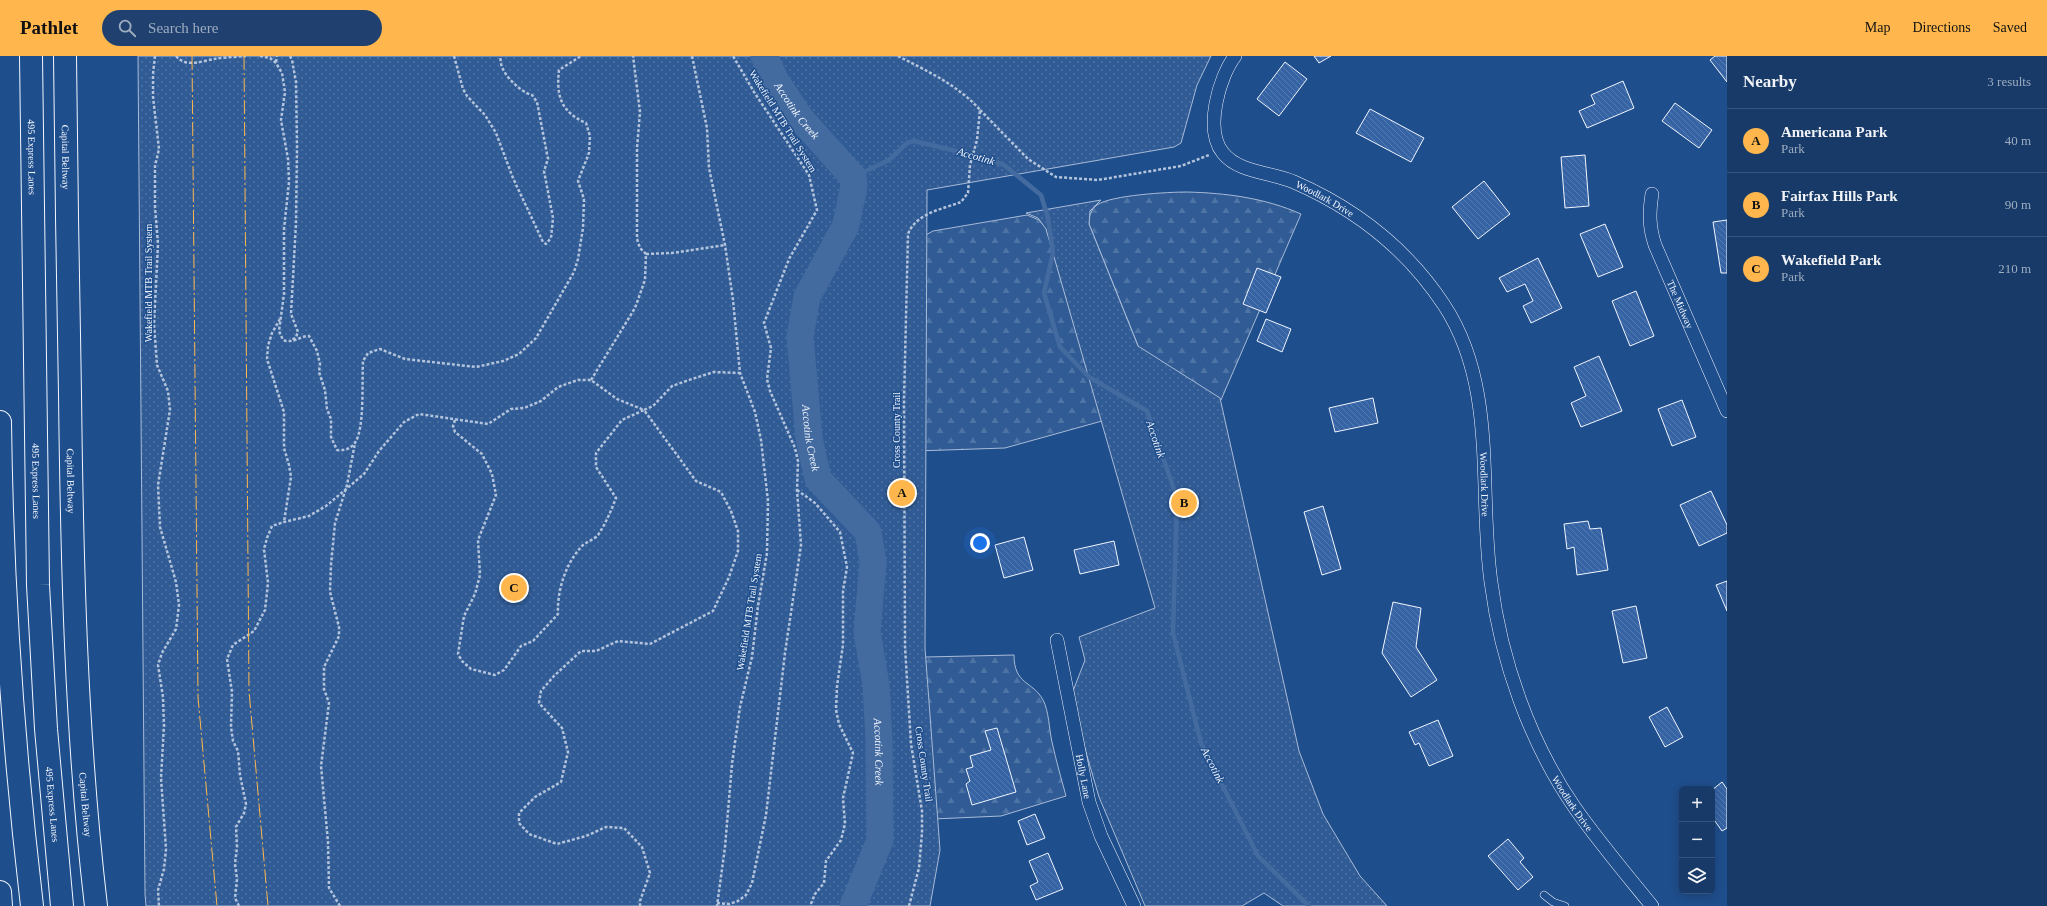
<!DOCTYPE html>
<meta charset="utf-8">
<style>
:root{--surface:#173a69;--page:#20416f;--text:#f1f3f6;--muted:#9eadc0;--line:#36547d;--accent:#ffb74d}
body{margin:0;font-family:Georgia,serif;background:var(--page);color:var(--text)}
.controls{position:absolute;right:12px;bottom:12px;display:grid;overflow:hidden;border-radius:6px;box-shadow:0 2px 10px #0003}
.controls button{width:36px;height:36px;display:grid;place-items:center;padding:0;border:0;border-bottom:1px solid var(--line);background:var(--surface);color:var(--text);font:20px sans-serif}
.you{position:absolute;left:980px;top:487px;width:14px;height:14px;margin:-10px;border:3px solid #fff;border-radius:50%;background:#1a73e8;box-shadow:0 0 0 6px #1a73e833}
.badge{display:grid;place-items:center;width:26px;height:26px;border-radius:50%;background:var(--accent);color:#111;font-size:13px;font-weight:700}
.pin{position:absolute;translate:-50% -50%;border:2px solid #fff;box-shadow:0 1px 4px #0006}
.list{margin:0;padding:0;list-style:none}
h2{display:flex;justify-content:space-between;align-items:center;height:52px;margin:0;padding:0 16px;font-size:17px}
h2 small{font-size:13px;font-weight:400;color:var(--muted)}
.list li{display:grid;grid-template-columns:26px 1fr auto;gap:12px;align-items:center;box-sizing:border-box;height:64px;padding:0 16px;border-top:1px solid var(--line)}
.list b{display:block;font-size:15px;white-space:nowrap}
.list p{margin:0;font-size:13px;white-space:nowrap;color:var(--muted)}
.list em{font-size:13px;font-style:normal;color:var(--muted)}
.icon{flex:none;width:22px;height:22px;fill:none;stroke:currentColor;stroke-width:2;stroke-linecap:round;stroke-linejoin:round}
.map{position:relative;flex:none;width:1727px;height:850px;overflow:hidden}
header{display:flex;align-items:center;gap:24px;box-sizing:border-box;height:56px;padding:0 20px;background:var(--accent);color:#111}
header strong{font-size:19px}
nav{display:flex;gap:22px;margin-inline-start:auto;font-size:14px}
.search{width:280px;height:36px;background:var(--page);display:flex;align-items:center;gap:10px;box-sizing:border-box;padding:0 14px;border-radius:22px;color:var(--muted);font-size:15px}
main{display:flex}
aside{flex:1;background:var(--surface)}
.map>svg:first-child{display:block}
.forest{fill:url(#forest-firs);stroke:#a8bbd7}
.park{fill:url(#park-dots);stroke:#a8bbd7}
.lines{fill:none;stroke-linecap:round;stroke-linejoin:round}
.stream{stroke:#446ba0;stroke-width:4.5}
.river{stroke:#446ba0;stroke-width:27}
.building{fill:url(#building-back-hatch);stroke:#f2f6ff}
.service-casing{stroke:#f2f6ff;stroke-width:8}
.minor-casing{stroke:#f2f6ff;stroke-width:14}
.motorway-casing{stroke:#f2f6ff;stroke-width:24}
.path{stroke:#b3c4dc;stroke-width:2.5;stroke-dasharray:3 2;stroke-linecap:butt}
.service{stroke:#1f4e8c;stroke-width:7}
.minor{stroke:#1f4e8c;stroke-width:13}
.motorway{stroke:#1f4e8c;stroke-width:22}
.power{stroke:#ffb74d;stroke-width:1;stroke-dasharray:14 3 2 3;stroke-linecap:butt}
.labels{text-anchor:middle;dominant-baseline:central;stroke-width:3;stroke-linejoin:round;paint-order:stroke}
.street-label{font-size:10px;fill:#f2f6ff;stroke:#1f4e8c}
.water-label{font-size:11px;font-style:italic;fill:#f2f6ff;stroke:#1f4e8c}
</style>
<header>
<strong>Pathlet</strong>
<div class="search"><svg class="icon" aria-label="search" viewBox="0 0 24 24"><circle cx="10" cy="10" r="6"/><path d="M15 15l6 6"/></svg>Search here</div>
<nav><a>Map</a><a>Directions</a><a>Saved</a></nav>
</header>
<main>
<div class="map">
<svg width="1727" height="850" viewBox="0 0 1727 850">
<defs>
<pattern id="forest-firs" width="22" height="20" patternUnits="userSpaceOnUse"><rect width="22" height="20" fill="#305b95"/><path d="M5 1l3.5 6h-7zM16 11l3.5 6h-7z" fill="#4e73a5"/></pattern>
<pattern id="park-dots" width="8" height="8" patternUnits="userSpaceOnUse"><rect width="8" height="8" fill="#305b95"/><path d="M2 2h.1M6 6h.1" fill="none" stroke="#4e73a5" stroke-width="1.8" stroke-linecap="round"/></pattern>
<pattern id="building-back-hatch" width="6" height="6" patternUnits="userSpaceOnUse"><rect width="6" height="6" fill="#3563a3"/><path d="M-1 5l2 2M0 0l6 6M5-1l2 2" fill="none" stroke="#537ab1"/></pattern>
</defs>
<rect width="100%" height="100%" fill="#1f4e8c"/>
<g class="forest">
<path d="M 1187,136 C 1226,137 1265,142 1301,158 L 1221,344 L 1139,292 L 1089,168 C 1089,160 1091,153 1097,149 C 1111,139 1169,136 1187,136 Z"/>
<path d="M 1027,159 L 1039,164 L 1046,172 L 1102,365 L 1005,392 L 916,395 L 924,180 L 933,175 Z"/>
<path d="M 1014,599 C 1014,629 1033,625 1043,644 C 1049,655 1049,673 1052,686 C 1056,704 1061,722 1066,740 L 1001,760 L 933,763 L 925,601 Z"/>
</g>
<g class="park">
<path d="M 138,0 L 1211,0 L 1197,29 L 1181,87 L 1174,91 L 927,134 L 925,592 L 940,794 L 930,850 L 146,850 L 145,838 Z"/>
<path d="M 1101,144 L 1090,155 L 1089,168 L 1138,290 L 1220,342 L 1299,695 L 1323,758 L 1360,820 L 1387,850 L 1283,850 L 1264,837 L 1242,850 L 1145,850 L 1099,741 L 1083,686 L 1073,635 L 1085,604 L 1079,581 L 1155,552 L 1046,173 L 1038,162 L 1026,157 Z"/>
</g>
<g class="lines">
<path class="stream" d="M 853,121 L 889,104 L 907,87 L 914,85 L 989,103 L 1004,109 L 1041,139 L 1048,162 L 1053,197 L 1044,237 L 1060,291 L 1089,321 L 1147,355 L 1177,442 L 1173,577 L 1201,687 L 1258,800 L 1309,850"/>
<path class="river" id="s1" d="M 764,0 L 777,27 L 801,63 L 853,121 L 854,130 L 846,169 L 807,241 L 800,281 L 809,382 L 818,423 L 868,476 L 873,506 L 867,576 L 876,629 L 879,683 L 880,784 L 853,850"/>
</g>
<g class="building">
<path d="M 1314,0 L 1331,0 L 1319,7 Z"/>
<path d="M 1715,0 L 1727,0 L 1727,26 L 1710,4 Z"/>
<path d="M 1285,6 L 1307,23 L 1279,60 L 1257,43 Z"/>
<path d="M 1623,25 L 1634,52 L 1587,72 L 1579,55 L 1595,48 L 1591,39 Z"/>
<path d="M 1675,47 L 1712,74 L 1699,92 L 1662,65 Z"/>
<path d="M 1370,53 L 1424,82 L 1411,106 L 1356,77 Z"/>
<path d="M 1585,99 L 1589,150 L 1565,152 L 1561,101 Z"/>
<path d="M 1484,125 L 1510,158 L 1478,183 L 1452,151 Z"/>
<path d="M 1727,164 L 1727,217 L 1721,217 L 1713,166 Z"/>
<path d="M 1605,168 L 1623,211 L 1598,221 L 1580,178 Z"/>
<path d="M 1538,202 L 1562,252 L 1531,267 L 1523,250 L 1533,245 L 1525,228 L 1507,236 L 1499,222 Z"/>
<path d="M 1257,212 L 1281,221 L 1266,257 L 1243,248 Z"/>
<path d="M 1636,235 L 1654,280 L 1630,290 L 1612,245 Z"/>
<path d="M 1266,263 L 1291,273 L 1282,296 L 1257,285 Z"/>
<path d="M 1599,300 L 1622,355 L 1581,371 L 1571,347 L 1586,340 L 1574,311 Z"/>
<path d="M 1373,342 L 1378,367 L 1335,376 L 1329,352 Z"/>
<path d="M 1682,344 L 1696,381 L 1672,390 L 1658,353 Z"/>
<path d="M 1711,435 L 1727,469 L 1727,477 L 1699,490 L 1680,449 Z"/>
<path d="M 1323,450 L 1341,513 L 1322,519 L 1304,456 Z"/>
<path d="M 1588,465 L 1590,473 L 1601,472 L 1608,514 L 1577,519 L 1574,491 L 1567,493 L 1564,468 Z"/>
<path d="M 1024,481 L 1033,514 L 1004,522 L 995,489 Z"/>
<path d="M 1114,485 L 1119,509 L 1080,518 L 1074,494 Z"/>
<path d="M 1727,525 L 1727,555 L 1716,529 Z"/>
<path d="M 1393,546 L 1421,552 L 1416,591 L 1437,624 L 1411,641 L 1382,597 Z"/>
<path d="M 1636,550 L 1647,602 L 1623,607 L 1612,555 Z"/>
<path d="M 1667,651 L 1683,681 L 1665,691 L 1649,661 Z"/>
<path d="M 1438,664 L 1453,700 L 1429,710 L 1419,687 L 1415,689 L 1409,676 Z"/>
<path d="M 997,672 L 1016,736 L 972,749 L 966,728 L 970,725 L 966,713 L 973,711 L 970,700 L 991,694 L 985,675 Z"/>
<path d="M 1722,726 L 1727,733 L 1727,772 L 1722,775 L 1712,761 L 1712,734 Z"/>
<path d="M 1035,758 L 1045,782 L 1027,789 L 1018,765 Z"/>
<path d="M 1508,783 L 1524,802 L 1520,806 L 1533,821 L 1518,834 L 1488,800 Z"/>
<path d="M 1048,797 L 1063,833 L 1036,844 L 1030,830 L 1038,826 L 1029,805 Z"/>
</g>
<g class="lines">
<g class="service-casing">
<path id="service" d="M 1544,839 L 1553,846 L 1565,850"/>
</g>
<g class="minor-casing">
<g id="minor">
<path id="s2" d="M 1235,0 C 1219,21 1204,74 1223,97 C 1239,117 1271,116 1294,126 C 1354,152 1407,193 1444,249 C 1498,331 1478,434 1491,526 C 1501,605 1530,687 1575,752 C 1599,786 1626,818 1652,850"/>
<path id="s3" d="M 1652,138 C 1649,157 1649,171 1655,189 L 1727,355"/>
<path id="s4" d="M 1057,584 L 1089,746 L 1101,780 L 1134,850"/>
</g>
</g>
<g class="motorway-casing">
<g id="motorway">
<path id="s5" d="M 31,0 L 38,529 L 46,673 L 62,850"/>
<path id="s6" d="M 65,0 C 66,113 68,225 70,338 C 72,509 76,680 96,850"/>
<path d="M 0,366 C 2,528 13,689 32,850"/>
<path d="M 0,836 L 1,850"/>
</g>
</g>
<g class="path">
<path d="M 155,0 L 153,18 L 153,41 L 159,93 L 155,110 L 155,151 L 158,188 L 154,268 L 157,309 L 168,335 L 170,354 L 158,429 L 160,471 L 176,526 L 179,549 L 176,573 L 162,597 L 158,609 L 163,641 L 164,669 L 161,722 L 166,793 L 164,813 L 158,834 L 159,850"/>
<path d="M 176,0 C 186,12 202,5 214,3 C 224,1 236,1 246,0"/>
<path d="M 260,0 L 270,2 L 276,7 L 282,17 L 285,36 L 281,64 L 288,103 L 289,126 L 284,173 L 284,238 L 279,275 L 283,284 C 293,288 300,280 309,280 L 317,295 L 320,308 L 319,316 L 325,334 L 327,353 L 331,363 L 331,381 L 337,394 C 347,395 355,391 358,380 C 364,363 362,325 363,305 L 368,297 L 380,293 L 405,303 L 476,311 L 503,305 L 519,298 L 536,282 L 574,216 L 578,203 L 583,172 L 584,143 L 578,125 L 589,97 L 590,80 L 586,67 C 561,56 556,40 559,14 L 581,0"/>
<path d="M 290,0 L 292,4 L 296,26 L 297,91 L 296,167 L 291,258 L 298,276 L 296,281 L 291,285"/>
<path d="M 454,0 L 463,33 L 467,40 L 485,59 L 496,77 L 513,122 L 543,186 L 546,188 L 551,182 L 553,162 L 544,115 L 548,103 L 537,46 L 532,39 C 520,36 497,15 501,0"/>
<path d="M 692,0 L 707,72 L 709,112 L 725,189 L 733,244 L 740,317 L 755,356 L 761,384 L 768,445 L 767,497 L 758,550 L 752,601 L 740,651 L 732,708 L 725,791 L 717,850"/>
<path d="M 898,0 C 927,15 958,29 980,54 L 977,84 L 970,109 L 968,137 L 961,146 C 943,153 916,157 908,178 L 904,345 L 905,591 L 911,688 L 922,755 L 922,777 L 919,812 L 909,850"/>
<path d="M 276,6 L 277,0"/>
<path d="M 980,54 L 1028,103 L 1056,121 L 1098,124 L 1181,110 L 1209,99"/>
<path d="M 646,198 L 672,197 L 725,189"/>
<path d="M 280,263 L 272,277 L 268,290 L 267,303 L 284,356 L 284,392 L 289,409 L 291,421 L 284,466"/>
<path d="M 591,324 L 635,252 L 645,224 L 646,198 L 640,192 L 637,183 L 637,92 L 640,56 L 633,0"/>
<path d="M 455,364 L 453,370 L 455,376 L 482,398 L 492,418 L 496,439 L 478,484 L 480,519 L 475,538 L 464,560 L 458,598 L 462,605 L 471,613 L 495,619 L 504,614 L 521,590 L 533,585 L 558,558 C 557,535 565,509 581,491 C 585,486 594,484 598,479 C 606,467 611,455 616,442 L 596,411 L 596,397 L 622,364 L 644,354 L 696,425 L 721,436 L 731,455 L 738,475 L 738,495 L 729,521 L 713,555 L 650,588 L 618,585 L 596,595 L 581,595 L 554,620 L 541,635 L 539,647 L 562,672 L 568,696 L 561,726 L 535,741 L 519,757 L 519,767 L 529,778 L 557,788 L 586,780 L 606,771 L 624,772 L 642,791 L 650,817 L 640,845 L 640,850"/>
<path d="M 797,434 L 815,447 L 840,476 L 847,511 L 843,535 L 843,589 L 837,630 L 836,654 L 839,668 L 853,697 L 843,742 L 845,768 L 841,784 L 826,805 L 824,827 L 815,838 L 810,850"/>
<path d="M 717,847 L 729,848 L 738,845 L 746,839 L 752,827 L 766,759 L 785,597 L 801,489 L 797,434 L 798,405 L 795,392 L 770,335 L 767,323 L 771,292 L 764,267 L 789,203 L 817,154 L 809,119 L 754,36 L 733,0"/>
<path d="M 239,850 L 235,842 L 237,823 L 235,808 L 237,791 L 236,771 L 244,757 L 246,748 L 240,719 L 238,695 L 233,685 L 231,671 L 232,636 L 227,603 L 233,589 L 254,575 L 265,554 L 268,527 L 264,493 L 267,482 L 272,470 L 284,466 L 309,460 L 326,450 L 364,418 L 379,395 L 404,366 L 419,358 L 488,368 L 511,353 L 524,352 L 541,345 L 558,331 L 578,324 L 591,324 L 617,343 L 644,354 L 653,350 L 672,330 L 692,323 L 714,316 L 740,317"/>
<path d="M 340,850 L 329,832 L 328,786 L 321,710 L 329,647 L 324,633 L 324,611 L 339,580 L 339,571 L 330,536 L 331,509 L 335,467 L 347,429 L 355,387"/>
</g>
<use href="#service" class="service"/>
<use href="#minor" class="minor"/>
<use href="#motorway" class="motorway"/>
<g class="power">
<path d="M 192,0 L 198,641 L 217,850"/>
<path d="M 244,0 L 249,635 L 268,850"/>
</g>
</g>
<g class="labels">
<g class="street-label">
<text transform="translate(783 65) rotate(58)">Wakefield MTB Trail System</text>
<text stroke="none"><textPath href="#s5" startOffset="101">495 Express Lanes</textPath></text>
<text stroke="none"><textPath href="#s6" startOffset="101">Capital Beltway</textPath></text>
<text stroke="none"><textPath href="#s2" startOffset="216">Woodlark Drive</textPath></text>
<text transform="translate(148 227) rotate(-90)">Wakefield MTB Trail System</text>
<text stroke="none"><textPath href="#s3" startOffset="116">The Midway</textPath></text>
<text transform="translate(896 374) rotate(-90)">Cross County Trail</text>
<text stroke="none"><textPath href="#s5" startOffset="425">495 Express Lanes</textPath></text>
<text stroke="none"><textPath href="#s6" startOffset="425">Capital Beltway</textPath></text>
<text stroke="none"><textPath href="#s2" startOffset="564">Woodlark Drive</textPath></text>
<text transform="translate(749 556) rotate(-81)">Wakefield MTB Trail System</text>
<text transform="translate(924 708) rotate(82)">Cross County Trail</text>
<text stroke="none"><textPath href="#s4" startOffset="139">Holly Lane</textPath></text>
<text stroke="none"><textPath href="#s2" startOffset="900">Woodlark Drive</textPath></text>
<text stroke="none"><textPath href="#s5" startOffset="749">495 Express Lanes</textPath></text>
<text stroke="none"><textPath href="#s6" startOffset="749">Capital Beltway</textPath></text>
</g>
<g class="water-label">
<text stroke="none"><textPath href="#s1" startOffset="64">Accotink Creek</textPath></text>
<text transform="translate(976 100) rotate(16)">Accotink</text>
<text stroke="none"><textPath href="#s1" startOffset="424">Accotink Creek</textPath></text>
<text transform="translate(1156 383) rotate(71)">Accotink</text>
<text stroke="none"><textPath href="#s1" startOffset="760">Accotink Creek</textPath></text>
<text transform="translate(1213 709) rotate(63)">Accotink</text>
</g>
</g>
</svg>
<div class="controls">
<button>+</button>
<button>−</button>
<button><svg class="icon" aria-label="layers" viewBox="0 0 24 24"><path d="M12 4l9 5-9 5-9-5zM3 14l9 5 9-5"/></svg></button>
</div>
<div class="you"></div>
<div class="pin badge" style="left:902px;top:437px">A</div>
<div class="pin badge" style="left:1184px;top:447px">B</div>
<div class="pin badge" style="left:514px;top:532px">C</div>
</div>
<aside>
<h2>Nearby<small>3 results</small></h2>
<ul class="list">
<li><span class="badge">A</span><div><b>Americana Park</b><p>Park</p></div><em>40 m</em></li>
<li><span class="badge">B</span><div><b>Fairfax Hills Park</b><p>Park</p></div><em>90 m</em></li>
<li><span class="badge">C</span><div><b>Wakefield Park</b><p>Park</p></div><em>210 m</em></li>
</ul>
</aside>
</main>
